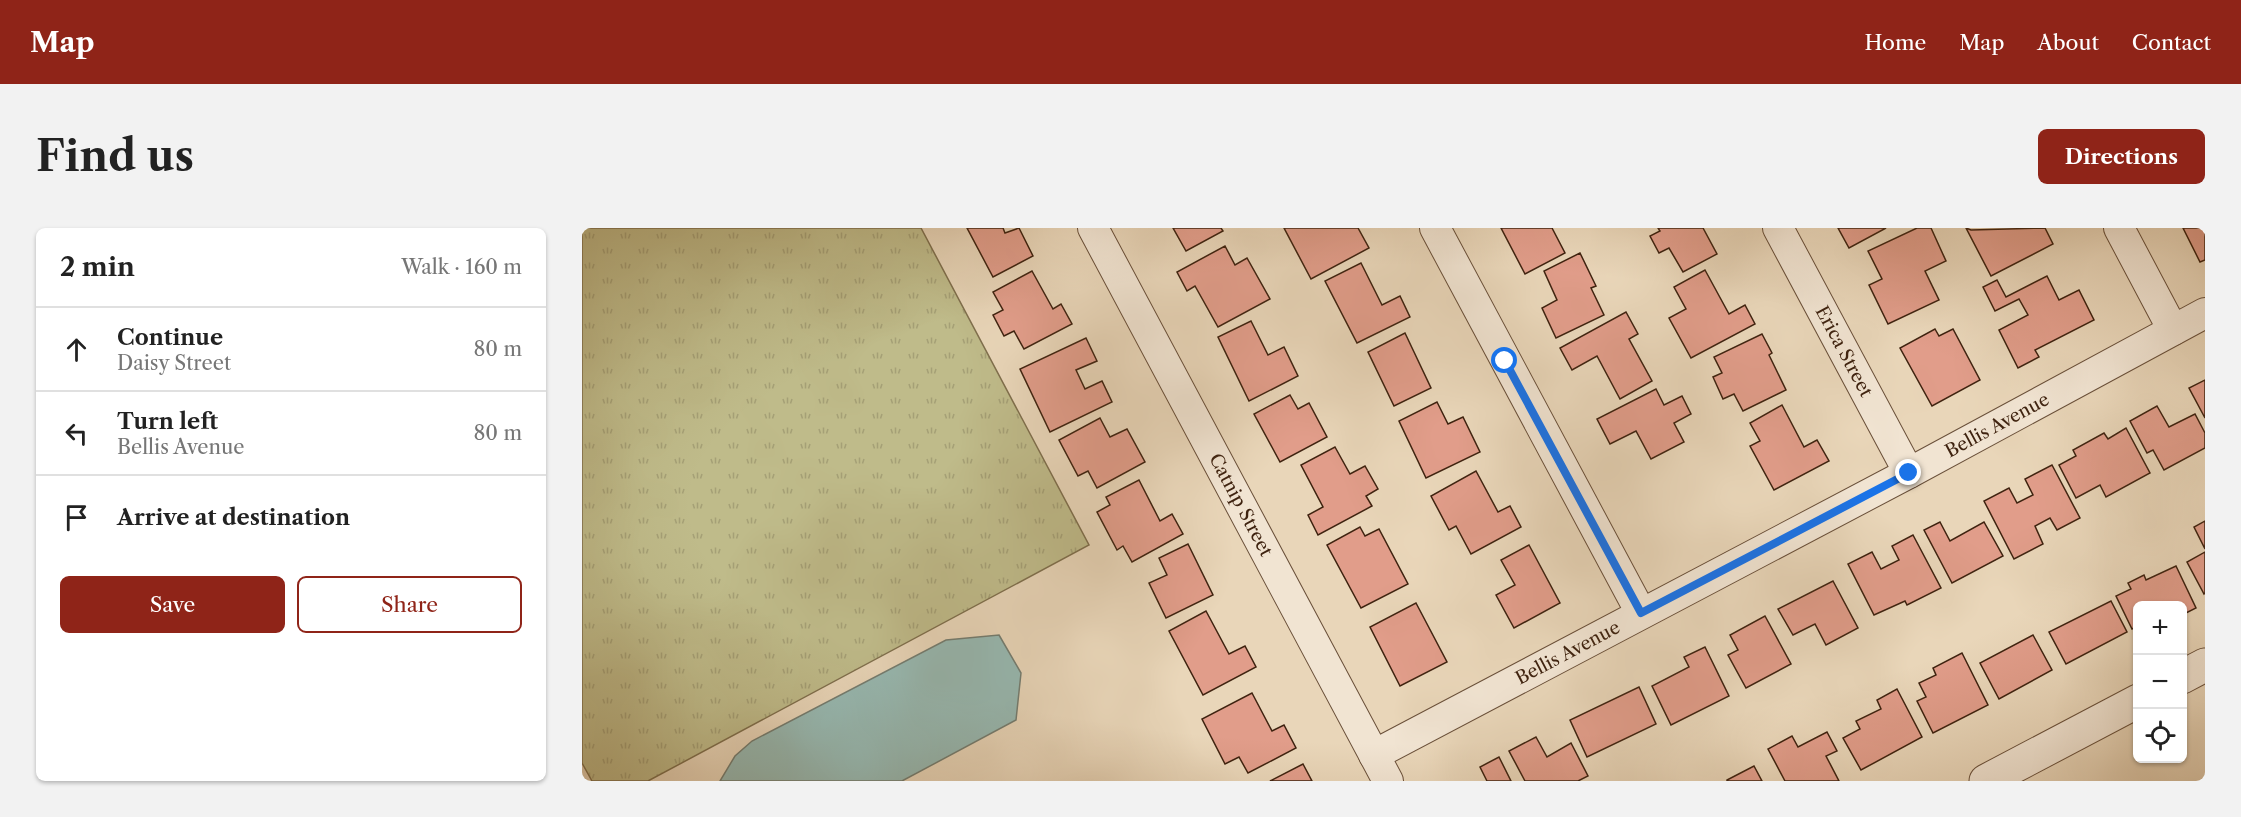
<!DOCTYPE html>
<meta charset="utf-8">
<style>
:root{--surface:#fff;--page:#f2f2f2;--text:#222;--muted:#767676;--line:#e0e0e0;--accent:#8f2418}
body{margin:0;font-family:"Libre Caslon Text",serif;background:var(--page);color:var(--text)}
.controls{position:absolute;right:18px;bottom:18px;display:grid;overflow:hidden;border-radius:9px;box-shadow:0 2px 4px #0004}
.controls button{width:54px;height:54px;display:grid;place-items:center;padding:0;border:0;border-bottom:2px solid var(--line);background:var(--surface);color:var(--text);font:30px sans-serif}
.stop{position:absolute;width:18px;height:18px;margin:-14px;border:4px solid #1a73e8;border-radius:50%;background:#fff}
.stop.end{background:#1a73e8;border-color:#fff;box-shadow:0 2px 6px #0008}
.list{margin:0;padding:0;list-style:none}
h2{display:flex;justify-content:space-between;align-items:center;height:78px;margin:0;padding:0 24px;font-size:26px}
h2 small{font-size:20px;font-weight:400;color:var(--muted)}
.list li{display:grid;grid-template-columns:39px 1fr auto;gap:18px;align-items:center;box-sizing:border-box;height:84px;padding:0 24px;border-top:2px solid var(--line)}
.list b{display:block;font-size:22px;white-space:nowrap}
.list p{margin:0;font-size:20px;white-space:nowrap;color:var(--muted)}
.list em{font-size:20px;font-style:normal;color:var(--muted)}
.actions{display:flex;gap:12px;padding:18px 24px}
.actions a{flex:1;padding:14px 0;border:2px solid var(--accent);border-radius:9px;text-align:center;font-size:21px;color:var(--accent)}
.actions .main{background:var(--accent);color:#fff}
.icon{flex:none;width:33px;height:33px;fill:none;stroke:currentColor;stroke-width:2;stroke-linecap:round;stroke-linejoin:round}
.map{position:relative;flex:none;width:1623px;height:553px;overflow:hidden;border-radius:9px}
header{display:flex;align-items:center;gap:36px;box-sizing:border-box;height:84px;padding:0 30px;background:var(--accent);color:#fff}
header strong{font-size:28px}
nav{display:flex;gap:33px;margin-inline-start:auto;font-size:21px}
.intro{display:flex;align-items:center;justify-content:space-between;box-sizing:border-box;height:144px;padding:0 36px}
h1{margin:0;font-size:42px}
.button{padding:15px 27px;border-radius:9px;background:var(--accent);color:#fff;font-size:21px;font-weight:700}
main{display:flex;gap:36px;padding:0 36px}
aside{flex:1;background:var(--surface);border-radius:9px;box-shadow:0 2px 4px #0004}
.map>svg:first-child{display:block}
.grass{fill:url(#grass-tufts);stroke:#7f6f4d;stroke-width:1.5}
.water{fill:#97b9b2;stroke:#747d71;stroke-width:1.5}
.building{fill:#e19d8a;stroke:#3f2310;stroke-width:1.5}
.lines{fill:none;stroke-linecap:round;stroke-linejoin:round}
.minor-casing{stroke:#6a503a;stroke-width:32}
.tertiary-casing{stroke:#6a503a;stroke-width:35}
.minor{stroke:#f1e4d2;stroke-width:30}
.tertiary{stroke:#f1e4d2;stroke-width:33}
.route{stroke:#1a73e8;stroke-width:8}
.labels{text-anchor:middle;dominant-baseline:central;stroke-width:5;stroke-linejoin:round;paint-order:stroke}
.street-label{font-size:18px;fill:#3f2310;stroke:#f1e4d2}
</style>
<header>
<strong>Map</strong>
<nav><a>Home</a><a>Map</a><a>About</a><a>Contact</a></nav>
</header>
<div class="intro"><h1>Find us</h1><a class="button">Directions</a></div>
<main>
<aside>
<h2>2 min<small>Walk · 160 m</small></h2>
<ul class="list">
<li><svg class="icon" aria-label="ahead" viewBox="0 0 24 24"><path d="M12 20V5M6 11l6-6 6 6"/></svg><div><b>Continue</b><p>Daisy Street</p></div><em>80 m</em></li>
<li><svg class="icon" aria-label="left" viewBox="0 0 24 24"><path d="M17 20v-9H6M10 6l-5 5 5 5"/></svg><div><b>Turn left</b><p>Bellis Avenue</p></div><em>80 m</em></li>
<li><svg class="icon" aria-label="arrive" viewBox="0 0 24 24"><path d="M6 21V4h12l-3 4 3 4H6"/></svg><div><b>Arrive at destination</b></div></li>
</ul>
<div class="actions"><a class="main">Save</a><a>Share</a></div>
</aside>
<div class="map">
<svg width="1623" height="553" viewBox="0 0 1623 553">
<defs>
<pattern id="grass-tufts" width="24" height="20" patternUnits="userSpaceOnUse" patternTransform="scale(1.5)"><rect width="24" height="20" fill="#bfbb8a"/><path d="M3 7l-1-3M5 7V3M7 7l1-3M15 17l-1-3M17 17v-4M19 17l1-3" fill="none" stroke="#a5a076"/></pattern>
</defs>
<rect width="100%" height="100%" fill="#e9d6b9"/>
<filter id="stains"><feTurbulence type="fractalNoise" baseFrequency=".00333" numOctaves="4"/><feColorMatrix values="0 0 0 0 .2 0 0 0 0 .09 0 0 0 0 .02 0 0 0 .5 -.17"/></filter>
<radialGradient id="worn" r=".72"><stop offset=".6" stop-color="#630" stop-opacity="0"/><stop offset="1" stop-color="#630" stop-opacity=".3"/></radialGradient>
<path class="grass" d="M 0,0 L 339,0 L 507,317 L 66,553 L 10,553 L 0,535 Z"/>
<path class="water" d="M 417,407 L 439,445 L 434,492 L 320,553 L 138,553 L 153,528 L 170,513 L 364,412 Z"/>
<g class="building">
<path d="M 385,0 L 421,0 L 423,5 L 437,0 L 451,28 L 411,49 Z"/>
<path d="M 591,0 L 639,0 L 641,3 L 604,23 Z"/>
<path d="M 702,0 L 776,0 L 787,20 L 729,51 Z"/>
<path d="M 919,0 L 970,0 L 983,25 L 943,46 Z"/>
<path d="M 1076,0 L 1121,0 L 1135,26 L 1101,44 L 1087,20 L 1077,25 L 1068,8 L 1078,3 Z"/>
<path d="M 1256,0 L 1304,0 L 1267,20 Z"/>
<path d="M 1335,0 L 1349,0 L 1364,33 L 1343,43 L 1357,72 L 1306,96 L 1287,57 L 1300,51 L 1286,23 Z"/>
<path d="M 1384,0 L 1389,2 L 1463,0 L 1471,16 L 1409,48 Z"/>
<path d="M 1601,0 L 1623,0 L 1623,32 L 1618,34 Z"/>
<path d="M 643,18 L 653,37 L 665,30 L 688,71 L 636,99 L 613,58 L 605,63 L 595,44 Z"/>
<path d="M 998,25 L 1014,58 L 1009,60 L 1022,87 L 974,110 L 960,80 L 975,72 L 962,43 Z"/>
<path d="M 779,35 L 800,77 L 818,68 L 828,89 L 775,115 L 743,53 Z"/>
<path d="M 1123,42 L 1147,86 L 1163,77 L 1173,96 L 1109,130 L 1087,90 L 1104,81 L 1092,59 Z"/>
<path d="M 450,43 L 471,81 L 479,76 L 490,96 L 442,121 L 432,103 L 422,108 L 411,87 L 421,82 L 411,64 Z"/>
<path d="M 1465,48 L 1477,72 L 1497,62 L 1512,92 L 1453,122 L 1457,129 L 1436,140 L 1417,102 L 1446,87 L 1437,71 L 1413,83 L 1401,59 L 1415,52 L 1424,69 Z"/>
<path d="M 1044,84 L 1056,106 L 1047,111 L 1070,153 L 1038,171 L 1015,128 L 990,142 L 978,120 Z"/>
<path d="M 669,93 L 686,127 L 702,119 L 716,148 L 667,173 L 636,109 Z"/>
<path d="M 1353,101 L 1357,108 L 1371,101 L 1398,152 L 1350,178 L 1318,120 Z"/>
<path d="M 823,105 L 849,160 L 812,178 L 786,124 Z"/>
<path d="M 1180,106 L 1190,125 L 1187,127 L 1204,162 L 1161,183 L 1152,166 L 1141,171 L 1131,149 L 1140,145 L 1132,129 Z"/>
<path d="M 504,110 L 515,133 L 494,142 L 503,161 L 520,153 L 530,174 L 468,204 L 438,141 Z"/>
<path d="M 1623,152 L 1623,190 L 1607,160 Z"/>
<path d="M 1074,161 L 1082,177 L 1100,168 L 1109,186 L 1092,195 L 1102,214 L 1069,231 L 1054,203 L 1028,216 L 1015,191 Z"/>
<path d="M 708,167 L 716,181 L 727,175 L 745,209 L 698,234 L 672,186 Z"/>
<path d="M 855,174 L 866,196 L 881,189 L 898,224 L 844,250 L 817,193 Z"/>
<path d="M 1200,177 L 1222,219 L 1235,212 L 1247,233 L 1192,262 L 1168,218 L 1178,213 L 1168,195 Z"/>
<path d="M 1575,178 L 1587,199 L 1613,186 L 1623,205 L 1623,220 L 1582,242 L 1571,222 L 1565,225 L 1548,193 Z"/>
<path d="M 518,190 L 528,209 L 545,201 L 563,234 L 515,260 L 506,243 L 496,248 L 477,212 Z"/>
<path d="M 1544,200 L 1568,245 L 1524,269 L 1518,257 L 1494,270 L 1477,237 L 1494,228 L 1491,222 L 1522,205 L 1526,211 Z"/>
<path d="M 753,219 L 768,246 L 783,238 L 796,261 L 784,268 L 790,278 L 736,307 L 726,287 L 741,279 L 719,237 Z"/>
<path d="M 1470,237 L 1498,290 L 1475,302 L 1468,290 L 1453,298 L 1461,316 L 1432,331 L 1402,273 L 1427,260 L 1435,275 L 1451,267 L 1443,251 Z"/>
<path d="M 894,243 L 916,284 L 928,278 L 939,299 L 889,326 L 874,298 L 867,302 L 849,268 Z"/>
<path d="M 557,252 L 578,293 L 590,286 L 601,306 L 550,334 L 541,318 L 535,322 L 515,284 L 528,277 L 524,269 Z"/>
<path d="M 1623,293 L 1623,321 L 1612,299 Z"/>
<path d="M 1358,294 L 1368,313 L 1402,294 L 1421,328 L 1370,355 L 1342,302 Z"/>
<path d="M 778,299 L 783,308 L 797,301 L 826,356 L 779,380 L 745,317 Z"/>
<path d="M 1331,307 L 1359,360 L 1325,377 L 1323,373 L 1292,387 L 1266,336 L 1290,324 L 1299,341 L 1317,332 L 1310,318 Z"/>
<path d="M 606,316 L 631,367 L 584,390 L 567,355 L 585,347 L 577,330 Z"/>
<path d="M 947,317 L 978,375 L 932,400 L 914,367 L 933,357 L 919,332 Z"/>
<path d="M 1623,324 L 1623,365 L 1622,366 L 1605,334 Z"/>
<path d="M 1594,338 L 1614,380 L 1600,387 L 1600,377 L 1556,377 L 1556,398 L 1550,401 L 1534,368 L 1549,361 L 1546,355 L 1562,347 L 1564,352 Z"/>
<path d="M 1251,353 L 1276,400 L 1244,417 L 1233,396 L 1211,407 L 1196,381 Z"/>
<path d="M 1529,373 L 1545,404 L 1484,436 L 1467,404 Z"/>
<path d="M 834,375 L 865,434 L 818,458 L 788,399 Z"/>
<path d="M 624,383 L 647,426 L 663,418 L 674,439 L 621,467 L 587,403 Z"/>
<path d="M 1183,388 L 1209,436 L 1164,460 L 1146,427 L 1156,422 L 1148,407 Z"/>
<path d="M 1451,407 L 1470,442 L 1417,471 L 1398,435 Z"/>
<path d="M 1123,419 L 1147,468 L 1089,497 L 1070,458 L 1107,439 L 1102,429 Z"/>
<path d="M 1380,425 L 1406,477 L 1351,505 L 1335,473 L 1344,469 L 1337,455 L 1354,447 L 1351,440 Z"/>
<path d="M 1057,459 L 1074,496 L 1005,529 L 988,492 Z"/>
<path d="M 1315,461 L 1340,509 L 1279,542 L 1261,510 L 1278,501 L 1274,493 L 1299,481 L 1295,472 Z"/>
<path d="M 670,465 L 690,503 L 702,497 L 714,520 L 666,545 L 657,529 L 643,536 L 620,491 Z"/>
<path d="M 1245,504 L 1255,523 L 1244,528 L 1257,553 L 1203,553 L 1186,521 L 1210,508 L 1216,519 Z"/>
<path d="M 954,509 L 965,529 L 989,515 L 1006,548 L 996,553 L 943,553 L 927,523 Z"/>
<path d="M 917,529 L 929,553 L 905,553 L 898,539 Z"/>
<path d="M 721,536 L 730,553 L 688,553 Z"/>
<path d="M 1172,538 L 1180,553 L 1145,553 L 1145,552 Z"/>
</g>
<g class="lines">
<g class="minor-casing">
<g id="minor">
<path id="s1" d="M 511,0 L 806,553"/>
<path d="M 853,0 L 1059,385"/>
<path id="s2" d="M 1196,0 L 1327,245"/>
<path d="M 1537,0 L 1591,102"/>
<path id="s3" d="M 792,527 L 1327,245 L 1623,85"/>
</g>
</g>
<g class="tertiary-casing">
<g id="tertiary">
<path d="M 1600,449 L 1623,437"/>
<path d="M 1404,553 L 1556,473"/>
</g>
</g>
<use href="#minor" class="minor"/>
<use href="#tertiary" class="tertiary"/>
</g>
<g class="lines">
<path class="route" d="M 923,133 L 1059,385 L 1327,245"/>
</g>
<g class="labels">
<g class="street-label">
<text stroke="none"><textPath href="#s2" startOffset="140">Erica Street</textPath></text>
<text stroke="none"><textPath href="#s3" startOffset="705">Bellis Avenue</textPath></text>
<text stroke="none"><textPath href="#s1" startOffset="314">Catnip Street</textPath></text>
<text stroke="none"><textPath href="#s3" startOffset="219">Bellis Avenue</textPath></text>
</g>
</g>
<rect width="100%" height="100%" filter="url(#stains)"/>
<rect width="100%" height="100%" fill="url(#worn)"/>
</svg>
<div class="controls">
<button>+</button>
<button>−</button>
<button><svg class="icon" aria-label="locate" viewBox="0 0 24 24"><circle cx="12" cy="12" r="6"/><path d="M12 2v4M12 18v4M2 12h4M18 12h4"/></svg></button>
</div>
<div class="stop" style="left:923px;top:133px"></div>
<div class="stop end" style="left:1327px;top:245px"></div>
</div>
</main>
